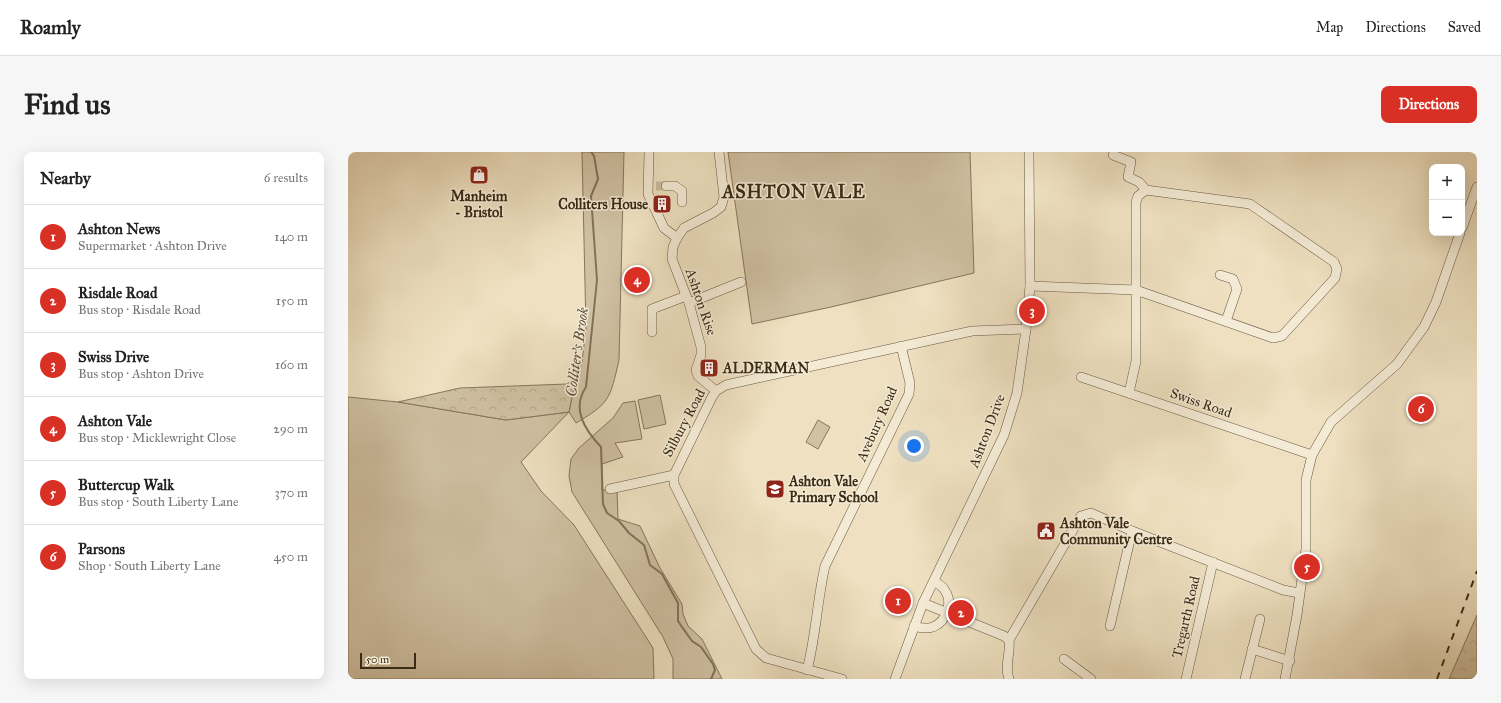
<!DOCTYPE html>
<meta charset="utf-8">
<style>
:root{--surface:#fff;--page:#f6f6f6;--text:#222;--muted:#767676;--line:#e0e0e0;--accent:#d93025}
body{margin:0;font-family:"IM FELL Great Primer",serif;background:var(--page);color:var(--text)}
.controls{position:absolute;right:12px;top:12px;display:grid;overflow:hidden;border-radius:8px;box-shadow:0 4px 16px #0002}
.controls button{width:36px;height:36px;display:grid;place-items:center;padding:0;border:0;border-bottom:1px solid var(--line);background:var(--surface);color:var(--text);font:20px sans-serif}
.scale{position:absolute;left:12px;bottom:10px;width:56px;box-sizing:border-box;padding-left:4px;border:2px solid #3b2a15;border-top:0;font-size:11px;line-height:14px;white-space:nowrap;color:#3b2a15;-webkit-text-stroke:3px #f4ebd6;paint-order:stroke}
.you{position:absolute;left:566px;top:294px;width:14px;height:14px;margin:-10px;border:3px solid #fff;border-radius:50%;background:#1a73e8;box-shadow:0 0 0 6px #1a73e833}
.badge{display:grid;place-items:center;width:26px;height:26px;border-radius:50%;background:var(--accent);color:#fff;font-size:13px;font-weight:700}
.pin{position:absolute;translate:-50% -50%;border:2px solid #fff;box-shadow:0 1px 4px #0006}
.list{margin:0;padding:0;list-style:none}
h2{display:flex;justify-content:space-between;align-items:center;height:52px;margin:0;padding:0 16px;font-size:17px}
h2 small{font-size:13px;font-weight:400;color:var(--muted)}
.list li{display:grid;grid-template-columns:26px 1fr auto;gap:12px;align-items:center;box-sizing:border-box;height:64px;padding:0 16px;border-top:1px solid var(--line)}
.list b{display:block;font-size:15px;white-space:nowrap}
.list p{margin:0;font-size:13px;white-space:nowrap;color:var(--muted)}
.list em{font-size:13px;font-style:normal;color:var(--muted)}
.map{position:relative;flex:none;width:1129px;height:527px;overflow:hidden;border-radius:8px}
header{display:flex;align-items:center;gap:24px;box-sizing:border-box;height:56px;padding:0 20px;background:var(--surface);border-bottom:1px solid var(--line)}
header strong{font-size:19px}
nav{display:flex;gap:22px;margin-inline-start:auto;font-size:14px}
.intro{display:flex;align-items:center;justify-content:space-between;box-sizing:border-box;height:96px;padding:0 24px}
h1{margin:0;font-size:28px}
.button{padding:10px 18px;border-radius:8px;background:var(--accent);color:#fff;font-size:14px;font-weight:700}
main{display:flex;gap:24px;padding:0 24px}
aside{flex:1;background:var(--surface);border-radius:8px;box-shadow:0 4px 16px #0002}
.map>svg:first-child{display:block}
.green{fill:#d0c1a3;stroke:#86765c}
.forest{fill:url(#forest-crowns);stroke:#86765c}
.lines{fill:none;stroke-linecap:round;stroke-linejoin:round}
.stream{stroke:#827259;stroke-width:2}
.street-tunnel{stroke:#cabc9e;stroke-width:9;stroke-dasharray:9 4.5;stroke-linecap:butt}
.street-casing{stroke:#685840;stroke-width:10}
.street{stroke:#f4ebd6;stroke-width:9}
.rail{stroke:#3b2a15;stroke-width:2;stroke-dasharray:7 7;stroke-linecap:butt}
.labels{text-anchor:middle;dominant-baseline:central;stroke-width:3;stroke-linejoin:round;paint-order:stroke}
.poi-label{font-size:14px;font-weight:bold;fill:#3b2a15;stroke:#f4ebd6;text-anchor:start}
.street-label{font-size:14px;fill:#3b2a15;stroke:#f4ebd6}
.water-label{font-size:15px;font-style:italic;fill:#5e4e37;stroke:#f4ebd6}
.district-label{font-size:18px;font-weight:bold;letter-spacing:1px;fill:#3b2a15;stroke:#f4ebd6}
</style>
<header>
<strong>Roamly</strong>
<nav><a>Map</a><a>Directions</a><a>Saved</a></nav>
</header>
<div class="intro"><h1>Find us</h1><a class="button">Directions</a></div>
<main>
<aside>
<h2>Nearby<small>6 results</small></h2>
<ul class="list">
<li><span class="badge">1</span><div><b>Ashton News</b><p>Supermarket · Ashton Drive</p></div><em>140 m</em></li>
<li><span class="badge">2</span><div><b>Risdale Road</b><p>Bus stop · Risdale Road</p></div><em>150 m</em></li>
<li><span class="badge">3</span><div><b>Swiss Drive</b><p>Bus stop · Ashton Drive</p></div><em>160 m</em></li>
<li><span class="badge">4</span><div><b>Ashton Vale</b><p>Bus stop · Micklewright Close</p></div><em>290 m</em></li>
<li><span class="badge">5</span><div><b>Buttercup Walk</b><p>Bus stop · South Liberty Lane</p></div><em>370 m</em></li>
<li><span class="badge">6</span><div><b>Parsons</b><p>Shop · South Liberty Lane</p></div><em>450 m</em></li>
</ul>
</aside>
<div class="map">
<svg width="1129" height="527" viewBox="0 0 1129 527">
<defs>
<pattern id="forest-crowns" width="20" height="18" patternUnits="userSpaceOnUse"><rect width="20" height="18" fill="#d0c1a3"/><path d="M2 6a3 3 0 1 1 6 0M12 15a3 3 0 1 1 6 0" fill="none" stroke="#b4a68b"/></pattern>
</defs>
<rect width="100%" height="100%" fill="#eee0c0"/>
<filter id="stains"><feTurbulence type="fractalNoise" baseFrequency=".005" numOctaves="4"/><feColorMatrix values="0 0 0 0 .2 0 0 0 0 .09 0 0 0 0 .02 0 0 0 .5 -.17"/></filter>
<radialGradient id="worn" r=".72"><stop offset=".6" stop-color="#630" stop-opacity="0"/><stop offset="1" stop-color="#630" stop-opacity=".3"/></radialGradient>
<g class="green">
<path d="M 234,0 L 276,0 L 271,208 C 262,247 262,251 228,271 L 221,260 L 173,310 L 193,339 L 226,373 L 305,496 L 306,527 L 0,527 L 0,245 L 50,250 L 158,268 L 221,260 L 228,225 L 234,210 L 238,176 Z"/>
<path d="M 380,0 L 622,0 L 626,121 L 483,155 L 404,172 Z"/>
<path d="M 312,243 L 318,272 L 296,277 L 290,248 Z"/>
<path d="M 287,249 L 294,287 L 267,291 L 275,305 L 254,312 L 254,338 L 269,338 L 270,367 L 292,374 L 312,416 L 334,452 L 335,462 L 340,474 L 354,487 L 374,527 L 325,527 L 325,507 L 315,485 L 224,340 L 221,324 L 223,307 L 231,296 L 265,266 L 275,251 Z"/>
<path d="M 470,268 L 482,275 L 470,297 L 458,290 Z"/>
</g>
<g class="forest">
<path d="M 228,225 L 221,260 L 158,268 L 50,250 L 112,236 L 219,232 Z"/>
<path d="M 1129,463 L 1129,527 L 1101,527 Z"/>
</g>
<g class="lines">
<path class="stream" d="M 243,0 L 246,4 L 250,27 L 243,44 L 249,128 L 238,235 C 223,257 237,278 253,295 L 255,352 L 259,361 L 271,369 L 281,381 L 296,393 L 302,413 L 314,422 L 330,451 L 330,469 L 334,475 L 344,489 L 353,495 L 365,512 L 367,518 L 363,527"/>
<path class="street-tunnel" d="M 308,34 L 318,34"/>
<g class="street-casing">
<g id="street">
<path d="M 301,0 L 300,42 L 316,76 L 329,86"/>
<path d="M 765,3 L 783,10 L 780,25 L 791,30 L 798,38"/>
<path d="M 318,34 L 327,34 L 334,39 L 334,50"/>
<path d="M 1114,76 L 1129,35"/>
<path d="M 872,123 L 885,127 L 889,137 L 878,169"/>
<path d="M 682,134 L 788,138 L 925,186 L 934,184 L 987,126 L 989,117 L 986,110 L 902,52 L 798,38 L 790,44 L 788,50 L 788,209 L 781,241"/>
<path d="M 341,151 L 393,130"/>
<path d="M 304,180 L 304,157 L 338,144"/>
<path d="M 733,225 L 964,303"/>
<path d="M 368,239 L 350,224 L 348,218 L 353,203 L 353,195 L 341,151 L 324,107 L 325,95 L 329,86 L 336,76 L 365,61 L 373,55 L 376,45 L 371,0"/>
<path d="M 262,337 L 326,323"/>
<path d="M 575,451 L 656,484 L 661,488"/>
<path d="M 566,474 C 572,476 579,477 585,475 C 599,469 606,450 596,437 C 594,434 589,431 586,429"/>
<path d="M 762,474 L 784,379"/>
<path d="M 904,497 L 942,509"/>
<path d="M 716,507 L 743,527"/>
<path d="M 459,518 C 468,484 469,449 477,414 L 561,242 L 562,231 L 553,194"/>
<path d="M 494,527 L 418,506 L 408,497 L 326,332 L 326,323 L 364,245 L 368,239 L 378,233 L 624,179 L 678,177"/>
<path d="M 547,527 L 575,451 L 656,283 L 669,241 L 678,177 L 682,134 L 681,0"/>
<path d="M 661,527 C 656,513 663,502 661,488 L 733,364 L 743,361 L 784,379 L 935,438 L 951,441"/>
<path d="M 838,527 L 865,410"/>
<path d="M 897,527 L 912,467"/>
<path d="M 937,527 L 949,463 L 958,397 L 958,328 L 964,303 L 983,270 L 1049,212 L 1076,175 L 1088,150 L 1112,81"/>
</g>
</g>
<use href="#street" class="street"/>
<path class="rail" d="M 1089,527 L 1129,419"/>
</g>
<defs>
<g id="shop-square" transform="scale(1)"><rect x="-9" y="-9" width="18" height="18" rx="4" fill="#8f2418" stroke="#f4ebd6"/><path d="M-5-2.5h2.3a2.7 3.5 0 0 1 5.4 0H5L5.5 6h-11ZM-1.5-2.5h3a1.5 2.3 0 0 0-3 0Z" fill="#fff"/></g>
<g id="building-square" transform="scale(1)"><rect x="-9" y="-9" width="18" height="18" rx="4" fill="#8f2418" stroke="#f4ebd6"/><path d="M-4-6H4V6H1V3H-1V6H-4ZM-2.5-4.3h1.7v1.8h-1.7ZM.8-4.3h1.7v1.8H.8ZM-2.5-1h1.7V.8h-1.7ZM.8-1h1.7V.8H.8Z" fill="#fff"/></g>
<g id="school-square" transform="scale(1)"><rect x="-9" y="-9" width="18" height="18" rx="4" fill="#8f2418" stroke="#f4ebd6"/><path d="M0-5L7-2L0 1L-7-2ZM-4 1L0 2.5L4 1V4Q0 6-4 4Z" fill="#fff"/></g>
<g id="civic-square" transform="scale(1)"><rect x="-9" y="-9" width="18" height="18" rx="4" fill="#8f2418" stroke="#f4ebd6"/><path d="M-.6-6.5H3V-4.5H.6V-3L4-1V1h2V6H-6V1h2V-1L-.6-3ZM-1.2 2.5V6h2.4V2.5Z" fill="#fff"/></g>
</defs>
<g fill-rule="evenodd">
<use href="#shop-square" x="131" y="23"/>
<use href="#building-square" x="314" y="52"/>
<use href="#building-square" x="361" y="216"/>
<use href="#school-square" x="427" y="337"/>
<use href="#civic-square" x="698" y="379"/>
</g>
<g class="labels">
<g class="poi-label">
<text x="131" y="44" text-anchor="middle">Manheim<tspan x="131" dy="16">- Bristol</tspan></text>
<text x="300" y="52" text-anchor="end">Colliters House</text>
<text x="375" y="216">ALDERMAN</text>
<text x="441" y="329">Ashton Vale<tspan x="441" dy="16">Primary School</tspan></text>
<text x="712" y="371">Ashton Vale<tspan x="712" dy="16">Community Centre</tspan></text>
</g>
<g class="street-label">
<text transform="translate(353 150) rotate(71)">Ashton Rise</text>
<text transform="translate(853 251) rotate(19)">Swiss Road</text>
<text transform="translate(336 271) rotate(-62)">Silbury Road</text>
<text transform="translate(529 272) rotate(-66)">Avebury Road</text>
<text transform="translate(639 279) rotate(-69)">Ashton Drive</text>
<text transform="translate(838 465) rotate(-77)">Tregarth Road</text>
</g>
<g class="water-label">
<text transform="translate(229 200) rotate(-82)">Colliter's Brook</text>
</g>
<g class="district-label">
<text x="446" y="40">ASHTON VALE</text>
</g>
</g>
<rect width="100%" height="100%" filter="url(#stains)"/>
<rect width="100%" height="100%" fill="url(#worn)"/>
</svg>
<div class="controls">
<button>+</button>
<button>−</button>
</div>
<div class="scale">50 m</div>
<div class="you"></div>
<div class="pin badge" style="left:550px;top:449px">1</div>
<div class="pin badge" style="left:613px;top:461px">2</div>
<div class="pin badge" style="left:684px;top:159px">3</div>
<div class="pin badge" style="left:289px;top:128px">4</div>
<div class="pin badge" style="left:959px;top:415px">5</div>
<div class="pin badge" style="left:1073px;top:257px">6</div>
</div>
</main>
